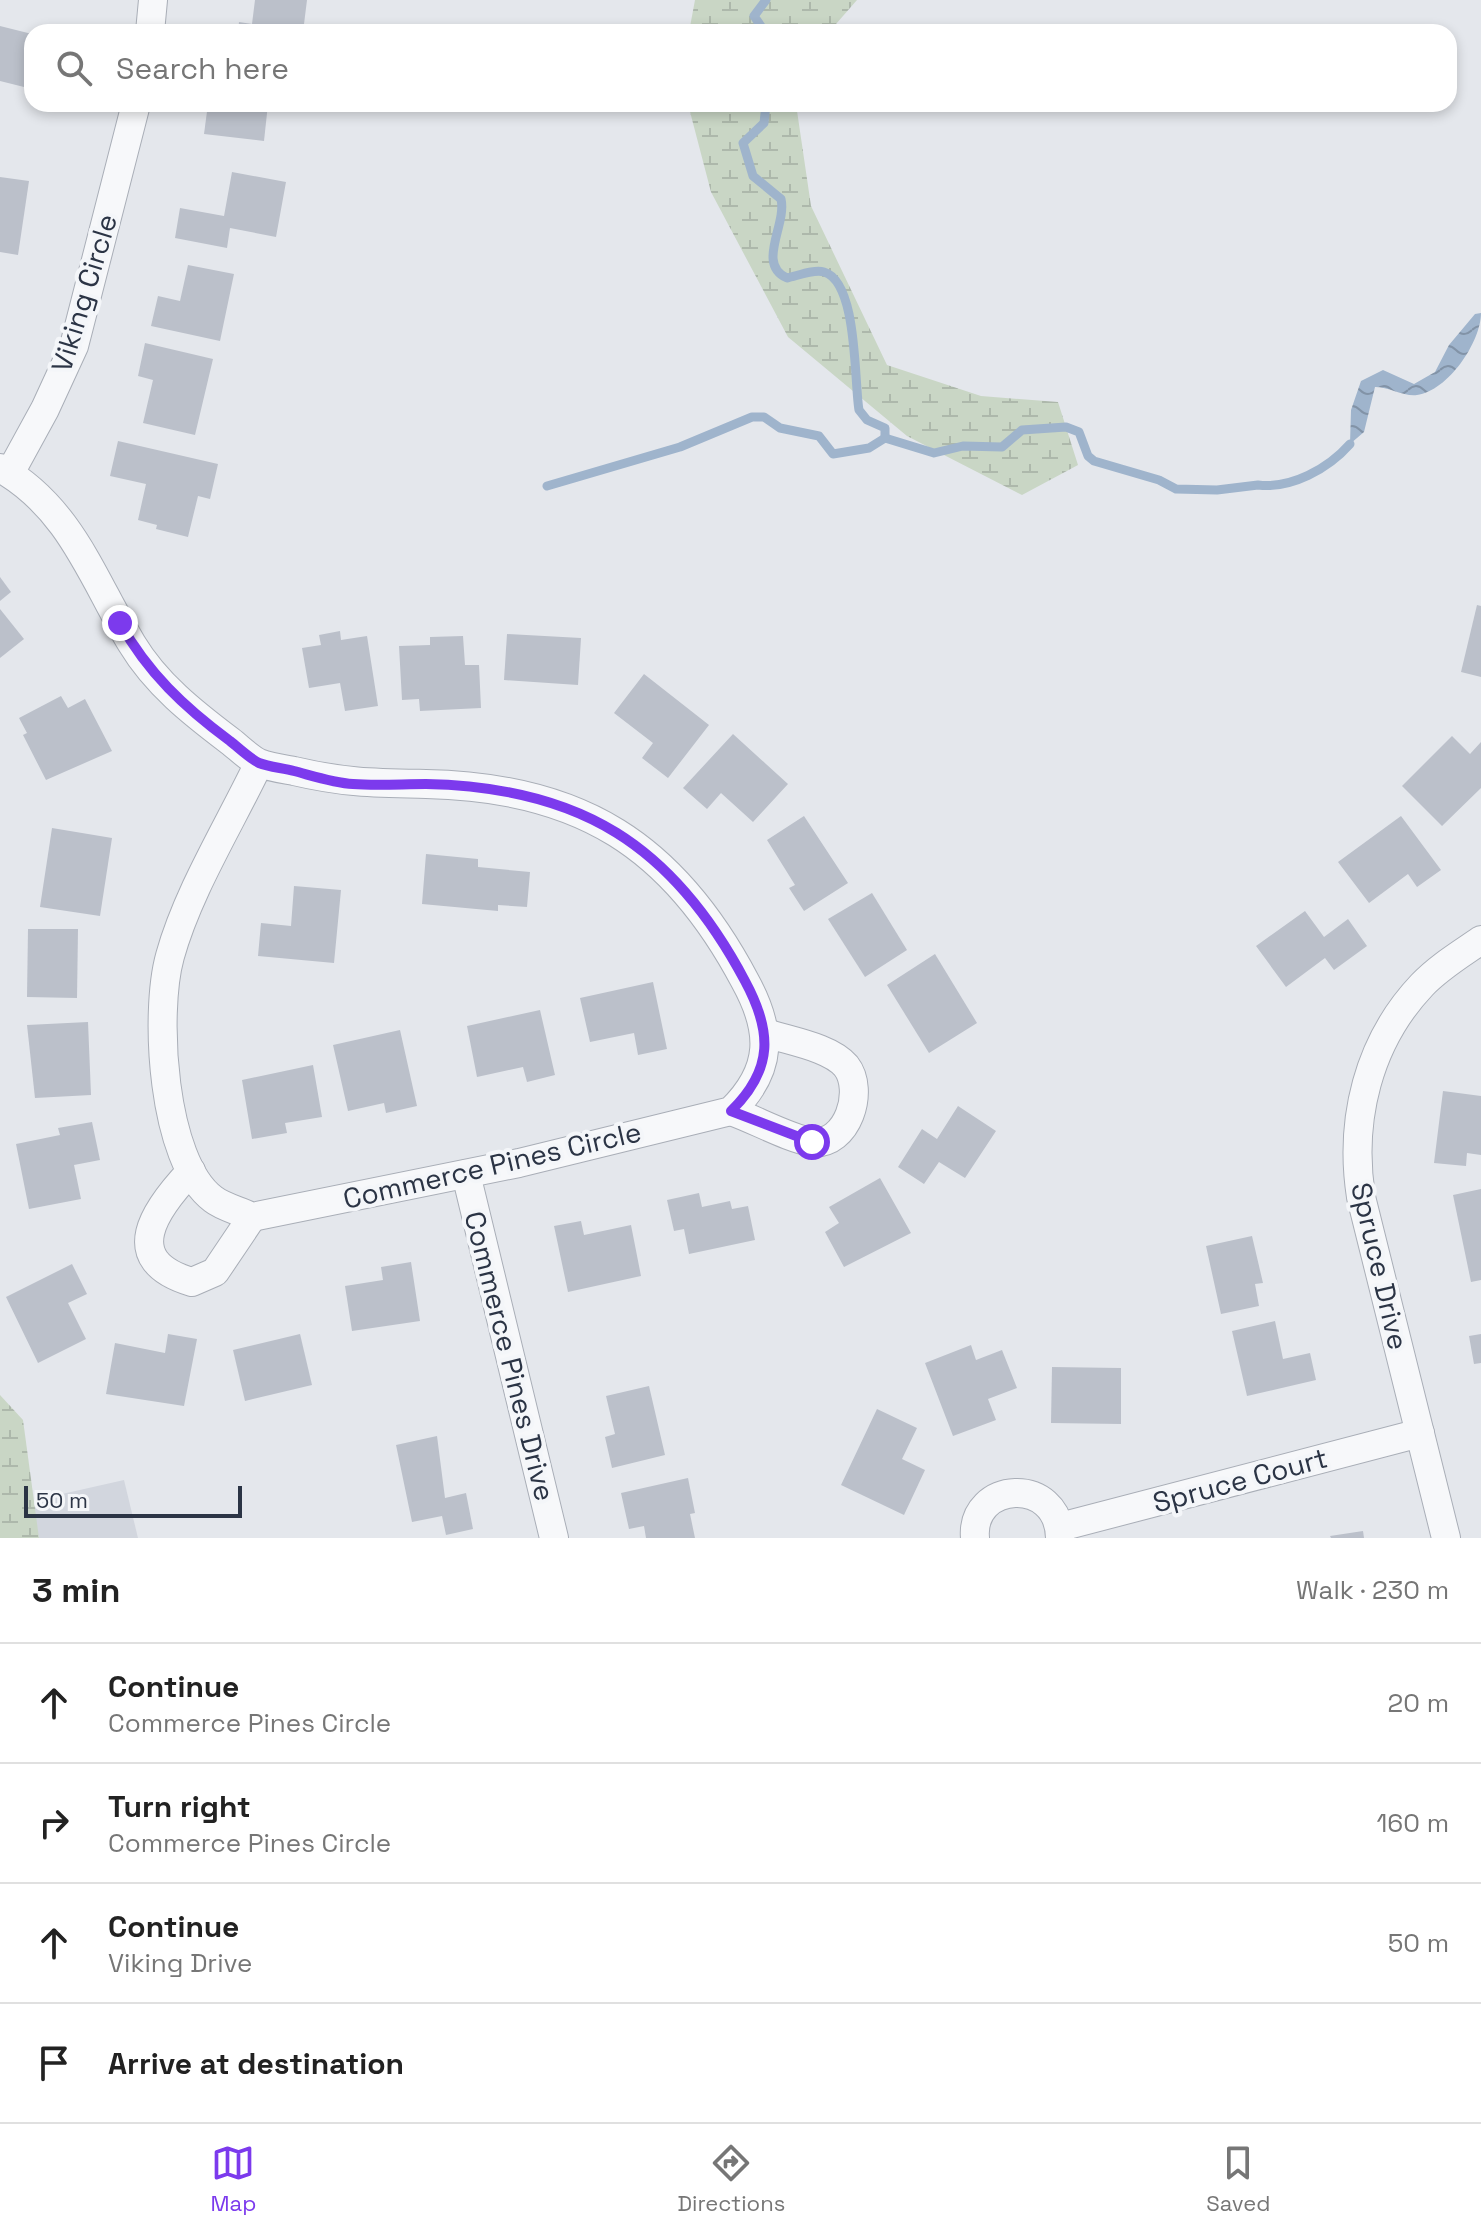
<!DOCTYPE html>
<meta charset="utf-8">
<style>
:root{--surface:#fff;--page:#f6f6f6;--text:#222;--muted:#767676;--line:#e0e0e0;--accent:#7c3aed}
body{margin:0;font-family:"Space Grotesk",sans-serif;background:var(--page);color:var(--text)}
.scale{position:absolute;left:24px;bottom:20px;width:218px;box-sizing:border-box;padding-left:8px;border:4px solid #2b3445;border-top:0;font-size:22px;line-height:28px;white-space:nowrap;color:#2b3445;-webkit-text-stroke:6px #f4f6f9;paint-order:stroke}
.stop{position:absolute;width:24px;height:24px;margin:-18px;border:6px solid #7c3aed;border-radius:50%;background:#fff}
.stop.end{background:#7c3aed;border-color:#fff;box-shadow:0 2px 8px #0008}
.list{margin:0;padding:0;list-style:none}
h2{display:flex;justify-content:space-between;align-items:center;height:104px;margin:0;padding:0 32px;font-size:34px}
h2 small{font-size:26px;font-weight:400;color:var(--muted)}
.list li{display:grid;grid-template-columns:52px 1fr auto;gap:24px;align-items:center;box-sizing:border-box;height:120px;padding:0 32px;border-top:2px solid var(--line)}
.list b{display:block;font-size:30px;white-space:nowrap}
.list p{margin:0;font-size:26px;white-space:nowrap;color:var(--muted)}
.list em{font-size:26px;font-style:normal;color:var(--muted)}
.icon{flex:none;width:44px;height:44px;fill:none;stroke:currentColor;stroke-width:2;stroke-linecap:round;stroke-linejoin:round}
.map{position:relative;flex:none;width:1481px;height:1538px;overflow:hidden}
.search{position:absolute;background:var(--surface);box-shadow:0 4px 12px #0003;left:24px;right:24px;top:24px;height:88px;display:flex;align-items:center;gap:20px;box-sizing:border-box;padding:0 28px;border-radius:24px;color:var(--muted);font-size:30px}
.sheet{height:584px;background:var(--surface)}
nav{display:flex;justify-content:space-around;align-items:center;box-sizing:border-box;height:112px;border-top:2px solid var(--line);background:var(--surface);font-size:22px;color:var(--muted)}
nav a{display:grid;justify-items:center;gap:4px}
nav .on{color:var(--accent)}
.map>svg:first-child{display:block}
.built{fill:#d2d6de}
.wetland{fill:url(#wetland-marsh)}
.water{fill:url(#water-waves)}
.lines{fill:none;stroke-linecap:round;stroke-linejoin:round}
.stream{stroke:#9fb4cc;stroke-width:9}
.building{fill:#bbc0ca}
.minor-casing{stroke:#a9aeb7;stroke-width:30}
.minor{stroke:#f7f8fa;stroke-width:28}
.route{stroke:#7c3aed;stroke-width:10}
.labels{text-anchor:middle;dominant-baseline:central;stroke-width:8;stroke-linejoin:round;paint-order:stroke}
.street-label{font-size:28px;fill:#2b3445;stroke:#f4f6f9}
</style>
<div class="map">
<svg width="1481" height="1538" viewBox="0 0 1481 1538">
<defs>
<pattern id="wetland-marsh" width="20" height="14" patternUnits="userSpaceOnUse" patternTransform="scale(2)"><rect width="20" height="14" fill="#c9d6c5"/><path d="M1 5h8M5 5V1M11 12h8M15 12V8" fill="none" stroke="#adb8ab"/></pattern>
<pattern id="water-waves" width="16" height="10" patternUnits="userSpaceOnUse" patternTransform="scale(2)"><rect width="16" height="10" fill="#9fb4cc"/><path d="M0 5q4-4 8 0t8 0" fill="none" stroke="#8293a7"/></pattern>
</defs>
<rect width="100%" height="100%" fill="#e4e7ec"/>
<path class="built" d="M 124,1480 L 138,1538 L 0,1538 L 0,1508 Z"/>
<g class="wetland">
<path d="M 695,0 L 857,0 L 829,32 L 689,32 Z"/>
<path d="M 688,104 L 796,104 L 811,206 L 887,365 L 981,396 L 1058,402 L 1078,465 L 1022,495 L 907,436 L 788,337 L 711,192 Z"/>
<path d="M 0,1395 L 23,1420 L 39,1538 L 0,1538 Z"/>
</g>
<path class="water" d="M 1481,313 C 1481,342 1448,391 1417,395 C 1405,397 1389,387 1375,387 L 1364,432 L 1350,444 L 1351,410 L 1361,381 L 1383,370 L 1414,384 L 1435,372 L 1449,345 L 1475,314 Z"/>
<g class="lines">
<g class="stream">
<path d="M 765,32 L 754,16 L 766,0"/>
<path d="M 766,104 L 764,123 L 743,143 L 753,176 L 781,199 C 787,225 756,264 787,278 C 797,276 814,269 824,272 C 858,282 854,382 859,410 L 867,420 L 885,428 L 885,438"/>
<path d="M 885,438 L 934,453 L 963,446 L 1002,447 L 1022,430 L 1066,427 L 1079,432 L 1088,456 L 1094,461 L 1159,480 L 1176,489 L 1217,490 L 1258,485 C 1291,489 1328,469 1350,444"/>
<path d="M 547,486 L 680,447 L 752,417 L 764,417 L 780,428 L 819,436 L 833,454 L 869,448 L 885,438"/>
</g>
</g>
<g class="building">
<path d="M 255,0 L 307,0 L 303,32 L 238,32 L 239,22 L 252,24 Z"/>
<path d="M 0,26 L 32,34 L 32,89 L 0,81 Z"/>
<path d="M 208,104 L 268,104 L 264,141 L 204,134 Z"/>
<path d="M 232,172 L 286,182 L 276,237 L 230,228 L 227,248 L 175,238 L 180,208 L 224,216 Z"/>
<path d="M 0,177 L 29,181 L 18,255 L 0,252 Z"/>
<path d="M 188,265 L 234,274 L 220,341 L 151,326 L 158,296 L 180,301 Z"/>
<path d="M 145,343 L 213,359 L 195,435 L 143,423 L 153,380 L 138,376 Z"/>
<path d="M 118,441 L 218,464 L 210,499 L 198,496 L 188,537 L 156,529 L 157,525 L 138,520 L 146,484 L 110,476 Z"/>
<path d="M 0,577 L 11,592 L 0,601 Z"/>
<path d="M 1477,605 L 1481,606 L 1481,677 L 1461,672 Z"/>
<path d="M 0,609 L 24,639 L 0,658 Z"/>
<path d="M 340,631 L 341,640 L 367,636 L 378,706 L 345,711 L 340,683 L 309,688 L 302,648 L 321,645 L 319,635 Z"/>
<path d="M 507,634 L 581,638 L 578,685 L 504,680 Z"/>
<path d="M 463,636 L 465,665 L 479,665 L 481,708 L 420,711 L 419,699 L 402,700 L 399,646 L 430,645 L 430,637 Z"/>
<path d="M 644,674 L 709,725 L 668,778 L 642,758 L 653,743 L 614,713 Z"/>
<path d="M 61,696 L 68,708 L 85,699 L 112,751 L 46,780 L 23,735 L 27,733 L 19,718 Z"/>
<path d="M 733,734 L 788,784 L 753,822 L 721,793 L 707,809 L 683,788 Z"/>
<path d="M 1452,736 L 1470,754 L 1481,742 L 1481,788 L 1442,826 L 1402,786 Z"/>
<path d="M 804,816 L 848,883 L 804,911 L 789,888 L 795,885 L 767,840 Z"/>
<path d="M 1401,816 L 1441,870 L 1417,887 L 1408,874 L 1369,903 L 1338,862 Z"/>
<path d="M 52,828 L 112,838 L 100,916 L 40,907 Z"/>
<path d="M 426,854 L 478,859 L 478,867 L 530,872 L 527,907 L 498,905 L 498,911 L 422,904 Z"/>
<path d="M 294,886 L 341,890 L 334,963 L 258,956 L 261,923 L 291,926 Z"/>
<path d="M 872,893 L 907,950 L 865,977 L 828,919 Z"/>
<path d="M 1305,911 L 1324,937 L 1348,919 L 1367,946 L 1334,970 L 1325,958 L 1286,987 L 1256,946 Z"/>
<path d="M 28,929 L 78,929 L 77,998 L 27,997 Z"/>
<path d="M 935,954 L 977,1023 L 929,1053 L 887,985 Z"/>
<path d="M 653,982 L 667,1049 L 638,1055 L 634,1033 L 590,1042 L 580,998 Z"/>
<path d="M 540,1010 L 555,1075 L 527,1082 L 523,1067 L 477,1077 L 467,1026 Z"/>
<path d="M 88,1022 L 91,1095 L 35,1098 L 27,1025 Z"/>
<path d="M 400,1030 L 417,1106 L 386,1113 L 384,1103 L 348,1111 L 333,1045 Z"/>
<path d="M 313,1065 L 322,1117 L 285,1123 L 287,1133 L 252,1139 L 242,1080 Z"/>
<path d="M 1443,1091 L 1481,1096 L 1481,1155 L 1467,1153 L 1466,1166 L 1434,1163 Z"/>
<path d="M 958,1106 L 996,1131 L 965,1178 L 939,1162 L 924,1184 L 898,1167 L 922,1129 L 937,1139 Z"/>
<path d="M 92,1122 L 100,1160 L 74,1165 L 81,1199 L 29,1209 L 16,1144 L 60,1135 L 58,1128 Z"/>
<path d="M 880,1178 L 911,1233 L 844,1267 L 825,1232 L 839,1223 L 829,1207 Z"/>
<path d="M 1481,1189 L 1481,1280 L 1471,1282 L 1453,1195 Z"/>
<path d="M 699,1193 L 702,1207 L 730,1201 L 732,1209 L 748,1206 L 755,1240 L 689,1254 L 684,1229 L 674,1231 L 667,1200 Z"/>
<path d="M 581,1221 L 584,1235 L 631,1225 L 641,1276 L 568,1292 L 554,1226 Z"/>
<path d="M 1252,1236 L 1263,1283 L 1255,1284 L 1259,1306 L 1221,1314 L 1206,1246 Z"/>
<path d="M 411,1262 L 420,1321 L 352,1331 L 345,1286 L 383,1280 L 381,1267 Z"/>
<path d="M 72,1264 L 87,1294 L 68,1303 L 86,1339 L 38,1363 L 6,1297 Z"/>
<path d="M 1275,1321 L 1283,1359 L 1310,1353 L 1316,1380 L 1247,1396 L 1232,1331 Z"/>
<path d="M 168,1334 L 197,1339 L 184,1406 L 106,1394 L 115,1343 L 165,1353 Z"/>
<path d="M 300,1334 L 312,1385 L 245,1401 L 233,1350 Z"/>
<path d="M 1481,1334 L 1481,1363 L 1474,1364 L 1469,1336 Z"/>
<path d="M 971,1345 L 976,1360 L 1002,1350 L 1017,1388 L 988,1399 L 996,1420 L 953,1436 L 925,1363 Z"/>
<path d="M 1052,1367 L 1121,1368 L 1121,1424 L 1051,1423 Z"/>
<path d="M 649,1386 L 665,1455 L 612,1468 L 605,1437 L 615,1434 L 606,1396 Z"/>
<path d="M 877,1409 L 917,1428 L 902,1459 L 925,1470 L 904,1515 L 841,1485 Z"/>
<path d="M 437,1436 L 445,1498 L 466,1493 L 473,1529 L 446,1535 L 442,1516 L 412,1522 L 396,1445 Z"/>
<path d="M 688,1478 L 695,1513 L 690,1514 L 695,1538 L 646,1538 L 644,1526 L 629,1529 L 621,1493 Z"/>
<path d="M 1363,1531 L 1364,1538 L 1331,1538 L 1330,1536 Z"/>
</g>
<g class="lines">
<g class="minor-casing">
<g id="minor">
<path d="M 150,32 L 153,0"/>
<path d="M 0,468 C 71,508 93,580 132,644 C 156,684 193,713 230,741 C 239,748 249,758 259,763 C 269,767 283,769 294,771 C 345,783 375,783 426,784 C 580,787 673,845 745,981 C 772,1030 774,1069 731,1111 L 519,1163 L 252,1217 C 240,1211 223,1207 213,1199 C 162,1161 154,1013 170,956 C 188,891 230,824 259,763"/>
<path d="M 10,473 L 45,409 L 74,346 L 136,104"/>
<path d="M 731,1111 C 754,1119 790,1139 812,1142 C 848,1146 865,1090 846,1066 C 830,1047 789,1041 766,1033"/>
<path d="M 191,1171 C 156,1208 117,1260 192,1282 L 215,1272 L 252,1217"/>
<path d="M 466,1174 L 554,1538"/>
<path d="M 1060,1527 L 1420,1433"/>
<path d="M 975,1538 C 970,1481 1059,1475 1060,1538"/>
<path d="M 1446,1538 L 1361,1197 C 1349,1120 1368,1042 1422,985 C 1439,967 1461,954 1481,940"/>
</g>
</g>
<use href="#minor" class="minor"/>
</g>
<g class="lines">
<path class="route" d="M 120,623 C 148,673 184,707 230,741 C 239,748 249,758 259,763 C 269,767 283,768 294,771 C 313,776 334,783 353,784 C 377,786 402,784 426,784 C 580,787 673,845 745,981 C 772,1031 774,1069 731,1111 L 812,1142"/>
</g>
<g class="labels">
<g class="street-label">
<text transform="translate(84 293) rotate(-73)">Viking Circle</text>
<text transform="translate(492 1165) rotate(-13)">Commerce Pines Circle</text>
<text transform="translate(1380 1266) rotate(77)">Spruce Drive</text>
<text transform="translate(510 1356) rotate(76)">Commerce Pines Drive</text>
<text transform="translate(1240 1480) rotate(-15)">Spruce Court</text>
</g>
</g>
</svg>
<div class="scale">50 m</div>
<div class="stop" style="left:812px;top:1142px"></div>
<div class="stop end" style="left:120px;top:623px"></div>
<div class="search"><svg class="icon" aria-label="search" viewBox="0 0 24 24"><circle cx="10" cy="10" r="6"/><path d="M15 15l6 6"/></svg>Search here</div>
</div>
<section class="sheet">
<h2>3 min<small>Walk · 230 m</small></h2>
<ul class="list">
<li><svg class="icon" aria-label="ahead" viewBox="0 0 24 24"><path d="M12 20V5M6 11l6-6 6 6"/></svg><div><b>Continue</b><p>Commerce Pines Circle</p></div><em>20 m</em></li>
<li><svg class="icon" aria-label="right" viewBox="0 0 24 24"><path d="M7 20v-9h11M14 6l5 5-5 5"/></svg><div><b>Turn right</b><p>Commerce Pines Circle</p></div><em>160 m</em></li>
<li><svg class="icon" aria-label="ahead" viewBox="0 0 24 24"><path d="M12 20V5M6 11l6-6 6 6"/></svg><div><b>Continue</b><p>Viking Drive</p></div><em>50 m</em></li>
<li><svg class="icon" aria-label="arrive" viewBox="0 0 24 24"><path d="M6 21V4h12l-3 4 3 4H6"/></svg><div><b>Arrive at destination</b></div></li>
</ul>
</section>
<nav>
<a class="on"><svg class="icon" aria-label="map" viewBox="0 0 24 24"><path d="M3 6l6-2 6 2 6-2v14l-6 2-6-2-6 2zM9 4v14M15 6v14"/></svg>Map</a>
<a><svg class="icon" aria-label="directions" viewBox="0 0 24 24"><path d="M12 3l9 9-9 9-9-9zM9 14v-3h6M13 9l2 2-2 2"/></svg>Directions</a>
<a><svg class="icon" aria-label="saved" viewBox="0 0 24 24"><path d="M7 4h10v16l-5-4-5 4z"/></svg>Saved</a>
</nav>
